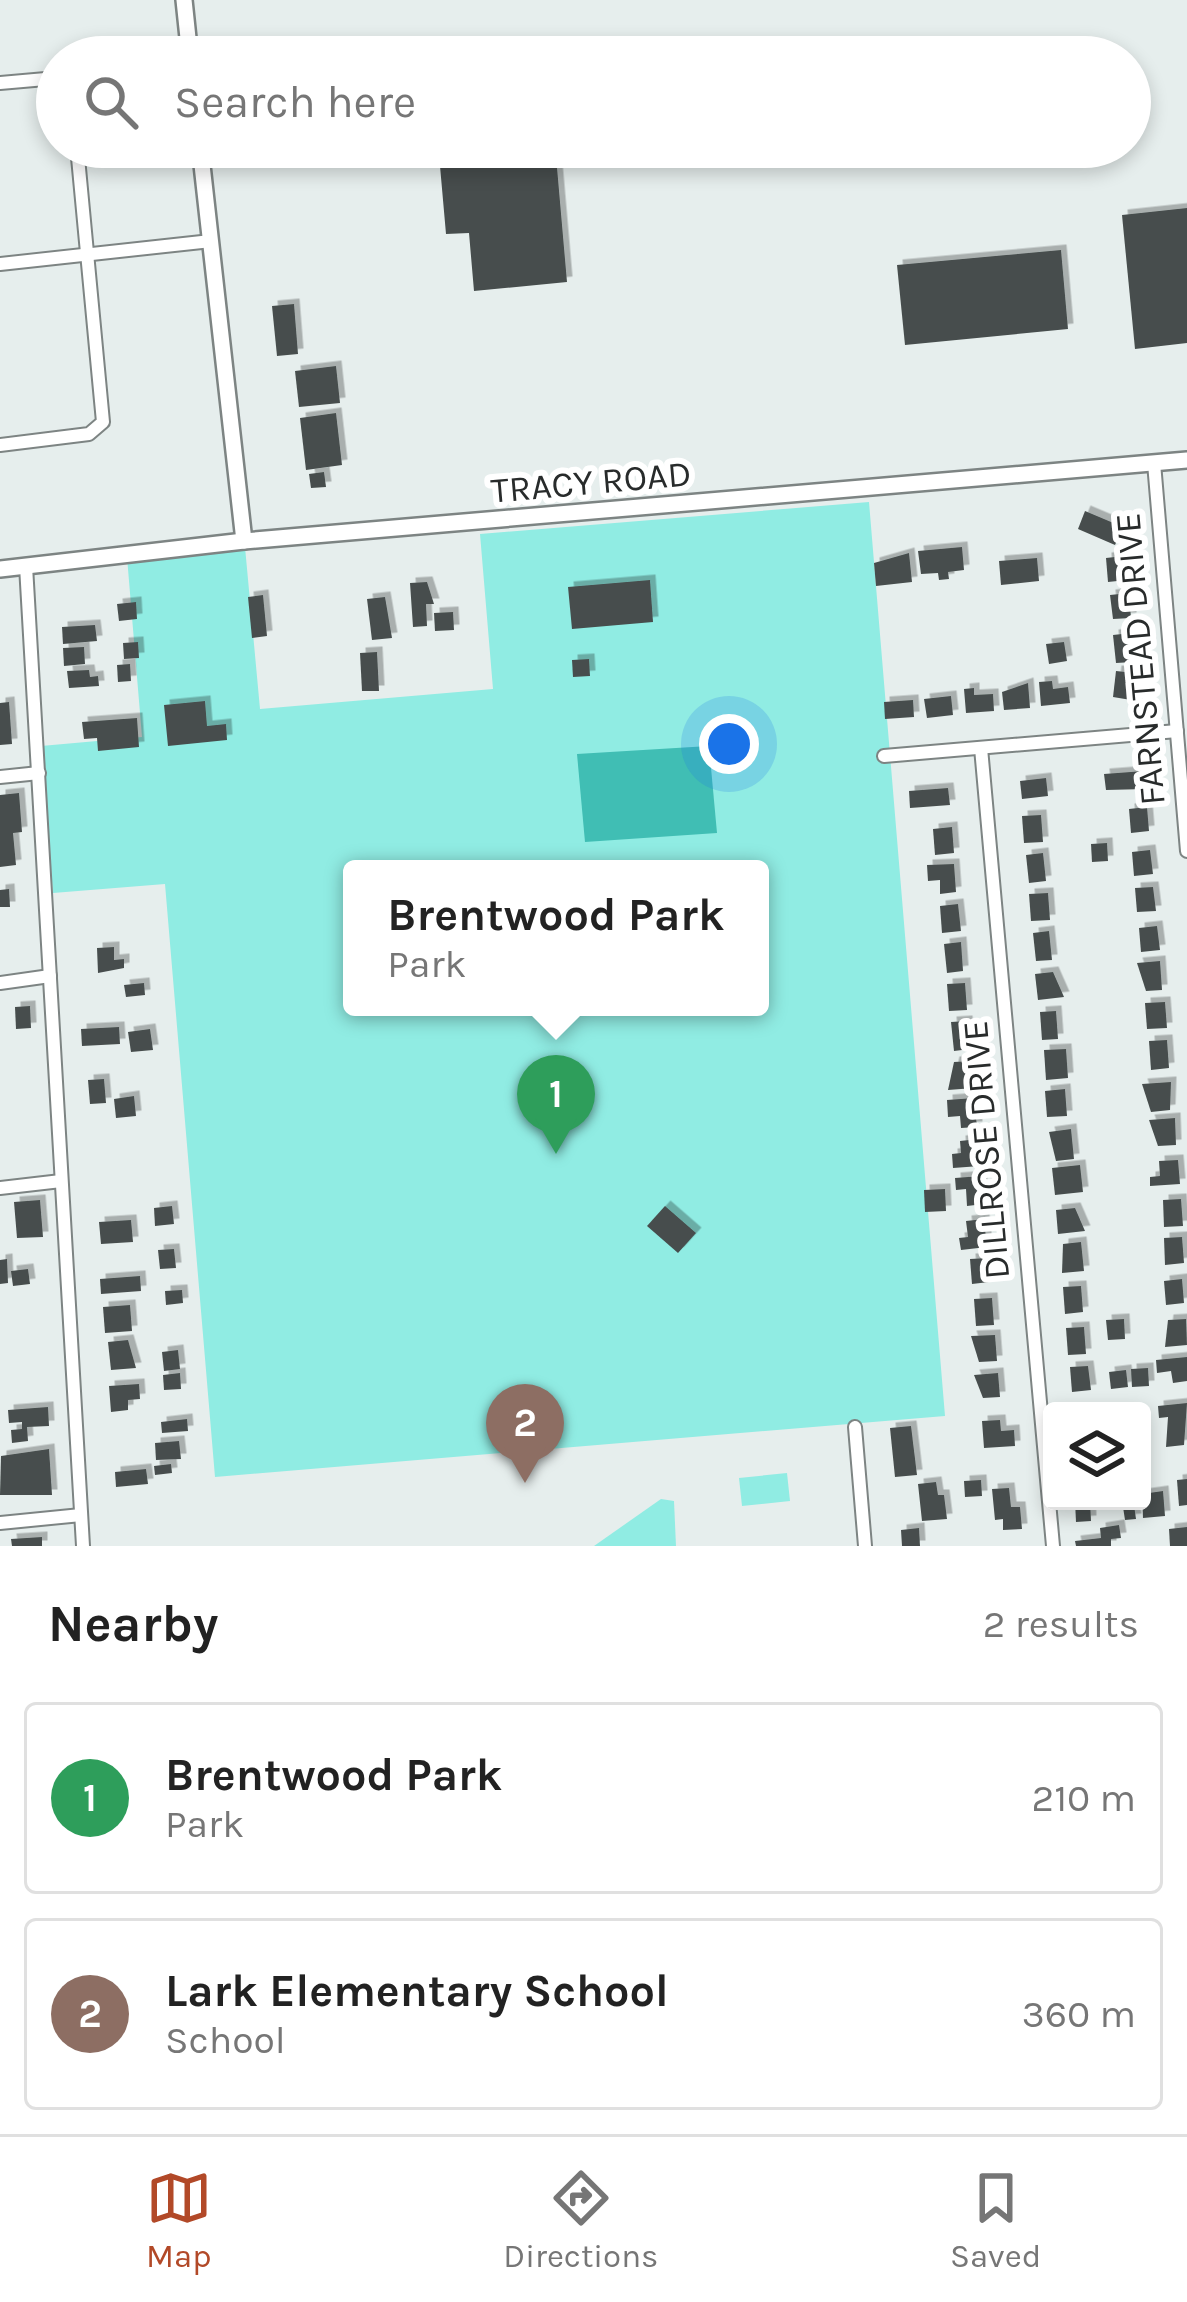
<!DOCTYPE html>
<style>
:root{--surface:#fff;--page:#f2f2f2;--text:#222;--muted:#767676;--line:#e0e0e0;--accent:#b24928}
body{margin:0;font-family:Karla,sans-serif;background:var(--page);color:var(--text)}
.controls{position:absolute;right:36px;bottom:36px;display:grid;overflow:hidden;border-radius:12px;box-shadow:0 6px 18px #0003}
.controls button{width:108px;height:108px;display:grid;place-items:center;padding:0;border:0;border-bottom:3px solid var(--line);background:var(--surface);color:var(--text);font:60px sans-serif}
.you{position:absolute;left:729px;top:744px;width:42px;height:42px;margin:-30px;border:9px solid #fff;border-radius:50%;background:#1a73e8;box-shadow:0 0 0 18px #1a73e833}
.badge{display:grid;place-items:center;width:78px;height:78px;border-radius:50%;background:var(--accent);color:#fff;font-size:39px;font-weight:700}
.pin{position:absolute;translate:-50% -99px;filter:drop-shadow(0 3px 6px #0008)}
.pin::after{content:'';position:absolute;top:63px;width:42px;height:36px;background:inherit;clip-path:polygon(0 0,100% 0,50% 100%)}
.popup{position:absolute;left:343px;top:860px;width:426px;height:156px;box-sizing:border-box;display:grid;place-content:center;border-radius:12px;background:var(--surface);filter:drop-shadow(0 3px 9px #0005);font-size:39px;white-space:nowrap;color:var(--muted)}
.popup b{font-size:45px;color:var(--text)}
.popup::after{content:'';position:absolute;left:50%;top:100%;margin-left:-24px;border:24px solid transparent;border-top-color:var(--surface)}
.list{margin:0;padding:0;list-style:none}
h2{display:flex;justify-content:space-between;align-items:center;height:156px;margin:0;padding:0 48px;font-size:51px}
h2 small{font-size:39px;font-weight:400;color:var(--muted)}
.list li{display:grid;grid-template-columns:78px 1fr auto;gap:36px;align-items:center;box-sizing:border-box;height:192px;margin:0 24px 24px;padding:0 24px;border:3px solid var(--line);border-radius:12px}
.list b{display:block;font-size:45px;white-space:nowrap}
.list p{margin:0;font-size:39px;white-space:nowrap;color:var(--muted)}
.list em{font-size:39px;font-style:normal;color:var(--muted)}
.icon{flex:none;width:66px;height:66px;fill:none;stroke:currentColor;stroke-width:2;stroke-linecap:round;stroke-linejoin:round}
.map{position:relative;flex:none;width:1187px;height:1546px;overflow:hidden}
.search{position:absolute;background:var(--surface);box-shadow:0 6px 18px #0003;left:36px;right:36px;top:36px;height:132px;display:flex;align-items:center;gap:30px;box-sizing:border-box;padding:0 42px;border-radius:66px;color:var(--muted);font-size:45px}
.sheet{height:588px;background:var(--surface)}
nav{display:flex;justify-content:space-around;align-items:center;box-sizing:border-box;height:168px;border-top:3px solid var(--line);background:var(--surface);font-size:33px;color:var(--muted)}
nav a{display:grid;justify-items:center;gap:6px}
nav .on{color:var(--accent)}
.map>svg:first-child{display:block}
.green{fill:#90ece3;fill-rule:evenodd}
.water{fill:#40beb4}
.building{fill:#474e4d;filter:url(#shadow)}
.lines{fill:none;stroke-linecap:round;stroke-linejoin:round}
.minor-casing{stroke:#7d8483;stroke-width:16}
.tertiary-casing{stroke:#7d8483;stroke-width:20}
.minor{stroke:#fff;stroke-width:12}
.tertiary{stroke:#fff;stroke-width:15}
.labels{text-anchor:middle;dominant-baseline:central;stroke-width:12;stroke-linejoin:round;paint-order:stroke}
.street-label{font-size:36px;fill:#282b2b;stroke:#fff}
</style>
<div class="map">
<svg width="1187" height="1546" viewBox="0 0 1187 1546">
<defs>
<filter id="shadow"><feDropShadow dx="5.5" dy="-5.5" stdDeviation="0" flood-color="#0004"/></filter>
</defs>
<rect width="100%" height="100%" fill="#e6eeed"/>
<g class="green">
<path d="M 869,502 L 945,1416 L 215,1477 L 165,884 L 53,893 L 41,746 L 142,737 L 127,557 L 245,547 L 260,709 L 493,689 L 480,534 ZM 352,869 L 760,869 L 760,1007 L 352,1007 Z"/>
<path d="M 787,1473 L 790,1501 L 742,1506 L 739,1478 Z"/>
<path d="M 661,1499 L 674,1501 L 676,1546 L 594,1546 Z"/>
</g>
<path class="water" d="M 709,746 L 717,833 L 585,842 L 577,754 Z"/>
<g class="building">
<path d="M 556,156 L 567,282 L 474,291 L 469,233 L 446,234 L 440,166 Z"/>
<path d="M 1187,208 L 1187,343 L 1135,349 L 1122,215 Z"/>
<path d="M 1061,250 L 1068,329 L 905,345 L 897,265 Z"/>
<path d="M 294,304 L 298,354 L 277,356 L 272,306 Z"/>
<path d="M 336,366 L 340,403 L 299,407 L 295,371 Z"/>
<path d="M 336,413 L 342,465 L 306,470 L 300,418 Z"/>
<path d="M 324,472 L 326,487 L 311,488 L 309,474 Z"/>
<path d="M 1085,511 L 1123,527 L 1115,545 L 1078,529 Z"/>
<path d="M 962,547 L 964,570 L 948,572 L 949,579 L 939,580 L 938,573 L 921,574 L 918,551 Z"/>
<path d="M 909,553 L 912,582 L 876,586 L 874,563 Z"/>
<path d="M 1124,556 L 1127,580 L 1108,582 L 1106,558 Z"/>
<path d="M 1037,558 L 1039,581 L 1001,585 L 999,561 Z"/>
<path d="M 650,580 L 653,622 L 572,629 L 568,587 Z"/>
<path d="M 427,582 L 434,604 L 426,604 L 427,626 L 413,627 L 410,583 Z"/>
<path d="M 1129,593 L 1131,618 L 1113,619 L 1110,595 Z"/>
<path d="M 263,595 L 267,636 L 252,638 L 248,597 Z"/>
<path d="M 385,597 L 392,638 L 372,640 L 367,599 Z"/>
<path d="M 136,602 L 137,619 L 119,621 L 117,604 Z"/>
<path d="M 453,612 L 454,630 L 435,631 L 434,613 Z"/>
<path d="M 95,625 L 97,641 L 63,644 L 62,627 Z"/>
<path d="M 1131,633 L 1133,662 L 1116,663 L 1113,635 Z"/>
<path d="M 138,642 L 139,658 L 124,659 L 123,643 Z"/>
<path d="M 1064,642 L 1067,661 L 1049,664 L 1046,644 Z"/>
<path d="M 84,647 L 85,664 L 64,666 L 63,648 Z"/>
<path d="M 377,652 L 379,691 L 362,691 L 360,653 Z"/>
<path d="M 589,659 L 590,676 L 573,677 L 572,660 Z"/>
<path d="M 130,664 L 131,681 L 118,682 L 117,665 Z"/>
<path d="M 89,670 L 90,677 L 98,676 L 99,686 L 69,688 L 67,671 Z"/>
<path d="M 1116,671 L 1135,673 L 1131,700 L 1113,697 Z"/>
<path d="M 1052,681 L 1053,689 L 1068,687 L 1070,703 L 1041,706 L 1039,682 Z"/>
<path d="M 1028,683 L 1030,708 L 1004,710 L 1002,692 Z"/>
<path d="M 974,688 L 974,695 L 993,694 L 994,711 L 966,713 L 964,689 Z"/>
<path d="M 951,696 L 953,715 L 927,718 L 924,699 Z"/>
<path d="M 913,700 L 914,717 L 885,719 L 884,702 Z"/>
<path d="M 205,701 L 207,726 L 226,724 L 227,740 L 168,746 L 164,705 Z"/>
<path d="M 9,702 L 12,744 L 0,745 L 0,703 Z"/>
<path d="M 137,718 L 139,747 L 98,751 L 97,738 L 84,739 L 82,722 Z"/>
<path d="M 1144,771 L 1146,789 L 1106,790 L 1104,774 Z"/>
<path d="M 1046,778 L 1048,796 L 1022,799 L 1020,781 Z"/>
<path d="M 948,788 L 950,805 L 910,808 L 909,791 Z"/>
<path d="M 19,793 L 22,832 L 13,833 L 16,865 L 0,867 L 0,795 Z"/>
<path d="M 1147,807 L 1149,831 L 1131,833 L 1129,809 Z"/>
<path d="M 1041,815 L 1043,842 L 1024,843 L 1022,816 Z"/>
<path d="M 952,827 L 954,853 L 935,855 L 933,829 Z"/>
<path d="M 1107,843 L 1108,861 L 1092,862 L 1091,844 Z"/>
<path d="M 1150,850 L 1153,874 L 1134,876 L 1132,852 Z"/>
<path d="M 1043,853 L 1046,881 L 1029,883 L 1026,855 Z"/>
<path d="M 954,864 L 956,892 L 940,894 L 940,880 L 928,881 L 927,865 Z"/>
<path d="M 1153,887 L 1156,911 L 1137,912 L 1135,888 Z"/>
<path d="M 9,889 L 10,907 L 0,907 L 0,890 Z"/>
<path d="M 1048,893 L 1050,920 L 1031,921 L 1029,894 Z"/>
<path d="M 958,904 L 961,931 L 942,933 L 940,906 Z"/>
<path d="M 1157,926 L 1160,950 L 1141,952 L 1139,928 Z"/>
<path d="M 1049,931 L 1052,960 L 1036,961 L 1033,933 Z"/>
<path d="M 961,942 L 963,971 L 947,973 L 944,944 Z"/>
<path d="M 114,947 L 114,960 L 124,959 L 124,968 L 98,973 L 97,948 Z"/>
<path d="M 1160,961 L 1162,990 L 1146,991 L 1137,963 Z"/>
<path d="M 1053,972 L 1064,997 L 1038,1000 L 1035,974 Z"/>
<path d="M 144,983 L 145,995 L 126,997 L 124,985 Z"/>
<path d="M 965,983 L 967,1010 L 949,1011 L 947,984 Z"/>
<path d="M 1165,1002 L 1167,1028 L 1147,1029 L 1145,1003 Z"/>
<path d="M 30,1006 L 31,1028 L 16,1029 L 15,1007 Z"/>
<path d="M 1056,1011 L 1058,1039 L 1042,1040 L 1040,1012 Z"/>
<path d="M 967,1021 L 970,1049 L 954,1051 L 951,1022 Z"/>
<path d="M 119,1027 L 120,1044 L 82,1046 L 81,1029 Z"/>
<path d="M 150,1029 L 153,1050 L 131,1052 L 128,1032 Z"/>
<path d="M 1167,1040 L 1169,1068 L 1151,1070 L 1149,1041 Z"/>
<path d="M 1066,1049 L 1068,1078 L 1046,1080 L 1044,1050 Z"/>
<path d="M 972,1061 L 974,1088 L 948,1090 L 954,1062 Z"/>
<path d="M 104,1079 L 106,1103 L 90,1104 L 88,1080 Z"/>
<path d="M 1171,1082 L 1170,1110 L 1151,1112 L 1142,1084 Z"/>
<path d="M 1065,1089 L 1067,1116 L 1047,1117 L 1045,1091 Z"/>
<path d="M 134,1096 L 136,1116 L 116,1118 L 114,1099 Z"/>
<path d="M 974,1098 L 977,1127 L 961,1128 L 960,1116 L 948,1117 L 947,1100 Z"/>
<path d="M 1175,1118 L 1176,1145 L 1158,1146 L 1149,1120 Z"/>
<path d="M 1071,1129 L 1074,1159 L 1056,1161 L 1049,1132 Z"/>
<path d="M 978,1139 L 980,1166 L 953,1168 L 952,1154 L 961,1153 L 960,1141 Z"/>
<path d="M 1178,1160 L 1180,1184 L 1150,1186 L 1150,1177 L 1160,1176 L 1159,1161 Z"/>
<path d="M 1080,1165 L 1083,1192 L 1055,1195 L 1052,1168 Z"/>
<path d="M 981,1176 L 984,1204 L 967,1206 L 966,1189 L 956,1190 L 955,1178 Z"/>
<path d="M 945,1189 L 946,1211 L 925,1212 L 924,1190 Z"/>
<path d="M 1181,1199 L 1183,1226 L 1164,1227 L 1163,1200 Z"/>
<path d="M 40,1200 L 43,1237 L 17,1238 L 14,1202 Z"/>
<path d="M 172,1206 L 174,1224 L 155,1226 L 154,1208 Z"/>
<path d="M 665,1206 L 696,1233 L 678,1253 L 647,1226 Z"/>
<path d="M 1075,1208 L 1085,1231 L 1058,1234 L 1056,1210 Z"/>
<path d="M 984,1219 L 987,1247 L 961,1250 L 959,1238 L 968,1237 L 966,1221 Z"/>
<path d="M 131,1220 L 133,1242 L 101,1244 L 99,1222 Z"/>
<path d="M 1182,1237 L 1184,1263 L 1165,1265 L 1164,1238 Z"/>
<path d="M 1081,1242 L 1084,1271 L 1062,1273 L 1063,1244 Z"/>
<path d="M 174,1249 L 176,1268 L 160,1269 L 158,1250 Z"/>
<path d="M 988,1258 L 989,1282 L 972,1284 L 970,1259 Z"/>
<path d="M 7,1259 L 8,1283 L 0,1284 L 0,1260 Z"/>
<path d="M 28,1269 L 30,1284 L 13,1286 L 11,1271 Z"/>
<path d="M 140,1276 L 141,1291 L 101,1294 L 100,1279 Z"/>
<path d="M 1182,1279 L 1184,1303 L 1166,1305 L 1164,1281 Z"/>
<path d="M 1081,1286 L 1083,1312 L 1065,1314 L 1063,1287 Z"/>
<path d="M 182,1290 L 183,1303 L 166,1305 L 165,1291 Z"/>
<path d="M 992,1298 L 994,1325 L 976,1326 L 974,1299 Z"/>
<path d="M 130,1305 L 132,1331 L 105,1333 L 103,1307 Z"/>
<path d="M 1124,1319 L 1125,1339 L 1108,1340 L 1106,1320 Z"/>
<path d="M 1186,1319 L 1187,1345 L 1165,1347 L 1168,1320 Z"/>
<path d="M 1084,1327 L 1086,1354 L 1068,1355 L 1066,1328 Z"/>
<path d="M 995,1335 L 997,1361 L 979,1362 L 971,1336 Z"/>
<path d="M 128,1340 L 136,1368 L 111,1370 L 108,1342 Z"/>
<path d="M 178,1350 L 180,1369 L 164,1371 L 162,1352 Z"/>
<path d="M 1187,1357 L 1187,1381 L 1173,1383 L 1171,1371 L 1157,1373 L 1156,1360 Z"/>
<path d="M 1088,1366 L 1091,1390 L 1072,1392 L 1070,1367 Z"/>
<path d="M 1148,1368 L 1149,1386 L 1132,1387 L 1131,1369 Z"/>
<path d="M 1126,1370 L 1128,1387 L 1111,1389 L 1109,1372 Z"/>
<path d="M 180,1373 L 181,1389 L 164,1390 L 163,1375 Z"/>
<path d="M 998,1373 L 1000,1397 L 983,1398 L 974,1375 Z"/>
<path d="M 139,1384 L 140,1399 L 128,1400 L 128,1410 L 111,1412 L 109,1386 Z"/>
<path d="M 1187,1403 L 1184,1445 L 1166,1447 L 1168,1417 L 1159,1418 L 1158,1406 Z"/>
<path d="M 48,1407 L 49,1426 L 27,1427 L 28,1441 L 12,1443 L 11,1430 L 22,1429 L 22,1422 L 9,1423 L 8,1410 Z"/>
<path d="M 187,1419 L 188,1431 L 162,1433 L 161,1422 Z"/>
<path d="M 1000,1420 L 1001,1431 L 1014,1430 L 1015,1446 L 984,1448 L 982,1421 Z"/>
<path d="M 911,1426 L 917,1475 L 895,1477 L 890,1428 Z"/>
<path d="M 179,1441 L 181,1459 L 156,1460 L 155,1443 Z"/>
<path d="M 49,1449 L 52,1495 L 0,1495 L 1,1456 Z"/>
<path d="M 171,1464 L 172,1473 L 155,1475 L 154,1466 Z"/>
<path d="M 146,1469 L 148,1484 L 116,1487 L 115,1472 Z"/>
<path d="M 1187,1479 L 1187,1505 L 1179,1506 L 1177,1480 Z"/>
<path d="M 981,1480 L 982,1496 L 965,1497 L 964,1481 Z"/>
<path d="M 936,1482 L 938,1495 L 944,1495 L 947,1519 L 922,1521 L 918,1484 Z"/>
<path d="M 1009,1488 L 1011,1507 L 1020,1507 L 1022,1529 L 1003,1530 L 1003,1519 L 995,1520 L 992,1489 Z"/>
<path d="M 1163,1491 L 1165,1516 L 1143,1518 L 1142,1494 Z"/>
<path d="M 1075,1501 L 1090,1501 L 1091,1521 L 1076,1522 Z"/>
<path d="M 1134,1505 L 1136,1519 L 1125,1520 L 1123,1507 Z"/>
<path d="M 1119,1525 L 1121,1538 L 1111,1539 L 1111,1546 L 1076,1546 L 1075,1541 L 1101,1538 L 1100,1528 Z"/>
<path d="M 1187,1527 L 1187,1546 L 1170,1546 L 1169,1529 Z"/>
<path d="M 919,1528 L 920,1546 L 902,1546 L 901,1530 Z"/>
<path d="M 42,1537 L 42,1546 L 12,1546 L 11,1539 Z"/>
</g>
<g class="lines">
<g class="minor-casing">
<g id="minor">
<path d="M 0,83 L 57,78"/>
<path d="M 0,264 L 211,241"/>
<path d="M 0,445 L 89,434 L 103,422 L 77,147"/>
<path d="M 1154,463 L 1187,851"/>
<path d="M 26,566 L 83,1546"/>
<path d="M 981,748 L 1053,1546"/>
<path d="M 884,756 L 1177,731"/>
<path d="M 0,777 L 39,773"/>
<path d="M 0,983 L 50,976"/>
<path d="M 0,1188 L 61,1181"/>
<path d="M 855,1427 L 865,1546"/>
<path d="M 0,1523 L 81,1515"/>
</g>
</g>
<g class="tertiary-casing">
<g id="tertiary">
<path d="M 184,0 L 190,57"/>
<path d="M 200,147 L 244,541"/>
<path d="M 0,569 L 244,541 L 1187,460"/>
</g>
</g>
<use href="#minor" class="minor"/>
<use href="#tertiary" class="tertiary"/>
</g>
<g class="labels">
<g class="street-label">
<text transform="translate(591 482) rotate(-5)">TRACY ROAD</text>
<text transform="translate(1140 659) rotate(-95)">FARNSTEAD DRIVE</text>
<text transform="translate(986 1150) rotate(-95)">DILLROSE DRIVE</text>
</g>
</g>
</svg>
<div class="controls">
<button><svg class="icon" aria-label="layers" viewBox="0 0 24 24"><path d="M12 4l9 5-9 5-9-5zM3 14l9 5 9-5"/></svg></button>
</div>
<div class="you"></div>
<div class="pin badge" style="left:556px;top:1154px;background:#2e9e5b">1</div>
<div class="popup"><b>Brentwood Park</b>Park</div>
<div class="pin badge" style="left:525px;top:1483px;background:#8d6e63">2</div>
<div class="search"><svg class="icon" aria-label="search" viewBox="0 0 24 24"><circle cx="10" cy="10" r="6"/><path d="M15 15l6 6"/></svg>Search here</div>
</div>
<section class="sheet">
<h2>Nearby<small>2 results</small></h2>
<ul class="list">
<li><span class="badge" style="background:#2e9e5b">1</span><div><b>Brentwood Park</b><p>Park</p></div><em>210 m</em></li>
<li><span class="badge" style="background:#8d6e63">2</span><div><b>Lark Elementary School</b><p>School</p></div><em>360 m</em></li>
</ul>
</section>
<nav>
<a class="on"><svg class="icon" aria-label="map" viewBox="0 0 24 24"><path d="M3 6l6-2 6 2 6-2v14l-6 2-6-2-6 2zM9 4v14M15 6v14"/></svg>Map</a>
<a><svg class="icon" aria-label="directions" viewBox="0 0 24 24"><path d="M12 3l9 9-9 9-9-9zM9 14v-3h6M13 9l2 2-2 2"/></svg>Directions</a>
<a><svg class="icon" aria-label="saved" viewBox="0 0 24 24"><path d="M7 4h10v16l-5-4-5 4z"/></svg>Saved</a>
</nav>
